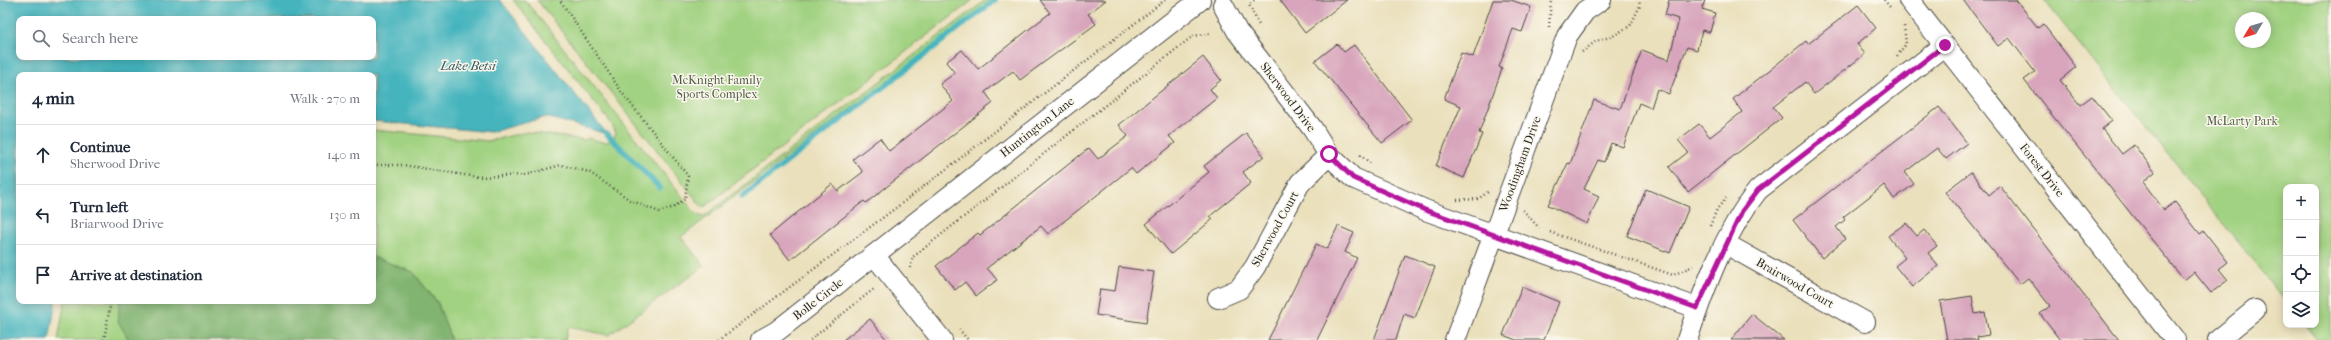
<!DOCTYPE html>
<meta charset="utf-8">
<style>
:root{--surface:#fff;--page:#f2f2f3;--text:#1f2937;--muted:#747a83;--line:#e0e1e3}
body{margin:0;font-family:"IM FELL French Canon",serif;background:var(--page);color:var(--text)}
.controls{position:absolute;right:12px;bottom:12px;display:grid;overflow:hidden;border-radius:8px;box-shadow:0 2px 10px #0003}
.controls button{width:36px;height:36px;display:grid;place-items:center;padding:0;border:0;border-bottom:1px solid var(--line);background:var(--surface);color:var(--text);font:20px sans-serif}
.compass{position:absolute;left:2235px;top:12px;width:36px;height:36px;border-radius:50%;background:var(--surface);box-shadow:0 2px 10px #0003;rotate:232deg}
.stop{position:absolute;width:12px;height:12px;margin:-9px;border:3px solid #b5179e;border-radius:50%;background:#fff}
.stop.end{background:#b5179e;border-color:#fff;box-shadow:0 1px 4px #0008}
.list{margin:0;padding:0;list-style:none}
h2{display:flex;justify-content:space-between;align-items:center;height:52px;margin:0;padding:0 16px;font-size:17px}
h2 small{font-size:13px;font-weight:400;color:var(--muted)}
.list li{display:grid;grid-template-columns:26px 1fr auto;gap:12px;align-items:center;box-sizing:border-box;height:60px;padding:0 16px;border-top:1px solid var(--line)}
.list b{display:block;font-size:15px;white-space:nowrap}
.list p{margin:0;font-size:13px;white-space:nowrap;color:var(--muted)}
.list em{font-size:13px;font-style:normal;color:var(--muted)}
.icon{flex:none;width:22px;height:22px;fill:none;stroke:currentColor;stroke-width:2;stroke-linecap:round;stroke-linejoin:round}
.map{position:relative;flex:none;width:2331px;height:340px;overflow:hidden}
.search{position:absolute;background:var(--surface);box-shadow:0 2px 10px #0003;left:16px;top:16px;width:360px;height:44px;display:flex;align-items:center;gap:10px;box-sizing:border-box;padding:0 14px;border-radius:8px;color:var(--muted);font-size:15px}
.panel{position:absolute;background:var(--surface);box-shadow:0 2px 10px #0003;left:16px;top:72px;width:360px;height:232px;border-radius:8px}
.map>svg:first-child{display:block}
.green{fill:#a1d281;stroke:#667e56;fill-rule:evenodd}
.forest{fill:#80b46f;stroke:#56704d}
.water{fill:#44b4bd;stroke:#387074;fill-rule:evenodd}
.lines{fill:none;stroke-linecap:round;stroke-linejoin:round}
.stream{stroke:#44b4bd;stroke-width:5.5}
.building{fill:#d8a5bc}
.minor-casing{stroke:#484641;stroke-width:22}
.path{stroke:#484641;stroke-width:2.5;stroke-dasharray:1 3;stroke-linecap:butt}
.minor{stroke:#fff;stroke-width:20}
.route{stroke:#b5179e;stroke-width:5}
.labels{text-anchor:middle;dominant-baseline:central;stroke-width:3;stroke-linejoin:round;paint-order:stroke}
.park-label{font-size:12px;fill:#4e5d45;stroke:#fbf7ec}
.street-label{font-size:12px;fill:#2b2b2b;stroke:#fbf7ec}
.water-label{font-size:13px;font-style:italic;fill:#345b5e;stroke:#fbf7ec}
</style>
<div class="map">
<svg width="2331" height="340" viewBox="0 0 2331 340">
<rect width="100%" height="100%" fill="#fbf7ec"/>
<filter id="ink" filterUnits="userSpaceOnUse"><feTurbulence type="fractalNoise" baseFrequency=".025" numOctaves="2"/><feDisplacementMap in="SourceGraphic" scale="8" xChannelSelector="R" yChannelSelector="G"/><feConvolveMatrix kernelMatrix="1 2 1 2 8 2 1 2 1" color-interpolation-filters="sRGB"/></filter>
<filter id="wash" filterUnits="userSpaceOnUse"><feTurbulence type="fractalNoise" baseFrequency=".012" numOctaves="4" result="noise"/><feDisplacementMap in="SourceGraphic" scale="16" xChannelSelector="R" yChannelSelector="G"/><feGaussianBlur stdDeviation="0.9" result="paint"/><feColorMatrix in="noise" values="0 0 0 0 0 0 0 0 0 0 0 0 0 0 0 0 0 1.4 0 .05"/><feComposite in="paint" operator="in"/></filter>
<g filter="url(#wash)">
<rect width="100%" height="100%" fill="#eae0bc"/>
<g class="green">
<path d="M 513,0 L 525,0 L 696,214 L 703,217 L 986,0 L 995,0 L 681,237 L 704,266 L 609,335 L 568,327 L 565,340 L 451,340 L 438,303 L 413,272 L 373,257 L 373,130 L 489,141 L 527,132 L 585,140 L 588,138 C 599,141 611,147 616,133 L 611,123 Z"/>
<path d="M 537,0 L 973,0 L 703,208 Z"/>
<path d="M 2044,0 L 2331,0 L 2331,340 L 2317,340 L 2305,325 L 2316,325 L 2316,187 L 2286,187 L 2286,302 ZM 2241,18 L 2265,18 L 2265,42 L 2241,42 Z"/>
<path d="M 65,301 L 120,301 L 118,321 L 129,340 L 58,340 Z"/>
</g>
<path class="forest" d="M 373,257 L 413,272 L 438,304 L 451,340 L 129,340 L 118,321 L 120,301 L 373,301 Z"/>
<path class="water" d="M 0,0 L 500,0 L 607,134 L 546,117 L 491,132 L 373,121 L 373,75 L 19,75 L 19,301 L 56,301 L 49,340 L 0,340 ZM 19,19 L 373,19 L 373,57 L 19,57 Z"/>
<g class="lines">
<g class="stream">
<path d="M 607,134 L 660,188"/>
<path d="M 742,197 L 995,0"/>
</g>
</g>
<g id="blocks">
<g class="building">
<path d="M 1040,0 L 1106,0 L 1088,14 L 1096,24 L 1020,80 L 1013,71 L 985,92 L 993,103 L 866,203 L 864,201 L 790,260 L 770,235 L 832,184 L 838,191 L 863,172 L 853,159 L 880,138 L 889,151 L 953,101 L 940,84 L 955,73 L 946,62 L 962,50 L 978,69 L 1050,13 Z"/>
<path d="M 1280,0 L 1347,0 L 1305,33 Z"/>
<path d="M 1493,0 L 1511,0 L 1531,7 L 1522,32 L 1513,29 L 1499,67 L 1502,69 L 1479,133 L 1482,134 L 1464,178 L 1436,166 L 1461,106 L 1444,99 L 1461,53 L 1473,57 Z"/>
<path d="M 1669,0 L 1705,0 L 1702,9 L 1715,13 L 1710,32 L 1702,30 L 1697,50 L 1687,47 L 1669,94 L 1657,89 L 1651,108 L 1639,103 L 1623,147 L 1611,143 L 1604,162 L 1598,160 L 1584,189 L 1599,196 L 1587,224 L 1548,205 L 1568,163 L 1570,164 L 1594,100 L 1620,109 L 1642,50 L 1669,60 L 1679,19 L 1665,15 Z"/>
<path d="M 1963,0 L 2016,0 L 2038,28 L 2043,24 L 2076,67 L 2060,80 L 2080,105 L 2092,96 L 2112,121 L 2102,129 L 2122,154 L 2134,145 L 2155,172 L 2143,182 L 2164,210 L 2175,202 L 2200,234 L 2204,231 L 2228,262 L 2219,269 L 2228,280 L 2211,293 L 2194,272 L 2184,280 L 2024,80 L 2035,72 L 2009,38 L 1998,46 Z"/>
<path d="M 1858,5 L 1876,28 L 1857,44 L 1865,54 L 1814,94 L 1805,82 L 1773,107 L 1782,118 L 1688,192 L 1669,167 L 1688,152 L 1678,140 L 1699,124 L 1710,137 L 1742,112 L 1733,99 L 1806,41 L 1808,44 Z"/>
<path d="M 1337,44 L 1344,52 L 1354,45 L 1412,120 L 1382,143 L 1315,61 Z"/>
<path d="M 1203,57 L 1221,80 L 1210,89 L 1217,98 L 1169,136 L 1175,143 L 1136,174 L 1131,168 L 1048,234 L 1041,226 L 987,268 L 997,280 L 976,296 L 965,282 L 955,290 L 936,266 L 978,233 L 980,235 L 1089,148 L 1098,159 L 1128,136 L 1119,125 Z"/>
<path d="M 1939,107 L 1967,143 L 1946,159 L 1937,148 L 1905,172 L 1914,184 L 1894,199 L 1884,185 L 1843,217 L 1845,220 L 1836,227 L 1845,239 L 1822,258 L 1793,220 Z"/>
<path d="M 1246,133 L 1264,156 L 1243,172 L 1251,183 L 1210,216 L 1213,219 L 1171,254 L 1146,224 L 1209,172 L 1204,166 Z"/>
<path d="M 1971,172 L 1989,195 L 2000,186 L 2119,340 L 2060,340 L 2040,314 L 2050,306 L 2028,278 L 2020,284 L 1945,192 Z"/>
<path d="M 1646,189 L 1689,207 L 1670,253 L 1627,236 Z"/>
<path d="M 1906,223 L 1917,236 L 1924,230 L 1937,246 L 1928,253 L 1938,266 L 1912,287 L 1895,266 L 1905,258 L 1888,236 Z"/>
<path d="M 1338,226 L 1354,233 L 1345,252 L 1357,258 L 1317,340 L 1268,340 L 1316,244 L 1327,249 Z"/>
<path d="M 1405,255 L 1435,267 L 1415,318 L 1404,314 L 1396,340 L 1374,340 Z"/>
<path d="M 1119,267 L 1154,272 L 1146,323 L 1096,315 L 1100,289 L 1115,291 Z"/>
<path d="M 1522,287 L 1559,302 L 1544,340 L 1516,340 L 1503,335 Z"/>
<path d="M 1972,296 L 1975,314 L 1985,312 L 1989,335 L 1977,337 L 1978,340 L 1947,340 L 1940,301 Z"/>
<path d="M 1752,314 L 1784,340 L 1731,340 Z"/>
<path d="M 870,319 L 887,340 L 843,340 Z"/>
</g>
</g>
</g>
<g filter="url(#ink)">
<use href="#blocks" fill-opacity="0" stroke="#484641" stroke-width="1"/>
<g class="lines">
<g class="minor-casing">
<g id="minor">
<path d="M 1909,0 L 2175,340"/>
<path d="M 1223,5 L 1237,31 L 1312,128 L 1329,155 L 1353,178 L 1425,210 L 1697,308"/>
<path d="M 1726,244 L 1865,322"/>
<path d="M 874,255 L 942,340"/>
<path d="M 1218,298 L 1239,289 L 1255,267 L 1300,183 L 1329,155"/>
<path d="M 761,340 L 777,331 L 1200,0"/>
<path d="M 1455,340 L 1567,36 L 1585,11 L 1601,0"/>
<path d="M 1687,340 C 1704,289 1724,233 1758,190 L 1945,45"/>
<path d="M 2218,340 L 2255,310"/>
</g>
</g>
<g class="path">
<path d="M 1254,0 L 1249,5 L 1260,27"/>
<path d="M 1884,0 L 1890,7"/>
<path d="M 1549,27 L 1551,0"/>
<path d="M 1582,52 L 1596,41 L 1613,36 L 1630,26 L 1640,6 L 1639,0"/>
<path d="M 1897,56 L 1906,44 L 1904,26"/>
<path d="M 1360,155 L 1370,163"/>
<path d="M 373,165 L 403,165 L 477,177 L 525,175 L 561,165 L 589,172 L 630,200 L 659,212 L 674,207 L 685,199 L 688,176 L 623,94 L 560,0"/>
<path d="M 1457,200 L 1478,199 L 1488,192"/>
<path d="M 1523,210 L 1539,228"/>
<path d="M 1710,226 L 1717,209 L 1726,198"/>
<path d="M 1550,232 L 1673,275 L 1693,266"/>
<path d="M 910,268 L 913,257 L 1193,36 L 1212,33"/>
<path d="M 959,329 L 968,340"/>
<path d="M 104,340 L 111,301"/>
<path d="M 719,340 L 901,204 L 1165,0"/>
<path d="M 810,340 L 875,288"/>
</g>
<use href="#minor" class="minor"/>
</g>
</g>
<g class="lines" filter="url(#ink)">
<path class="route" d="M 1329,154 L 1353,178 L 1425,210 L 1697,308 L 1742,211 L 1758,190 L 1945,45"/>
</g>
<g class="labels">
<g class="park-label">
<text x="717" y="80">McKnight Family<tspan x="717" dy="14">Sports Complex</tspan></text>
<text x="2242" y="121">McLarty Park</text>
</g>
<g class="street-label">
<text transform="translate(1288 97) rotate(53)">Sherwood Drive</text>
<text transform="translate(1037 127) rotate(-38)">Huntington Lane</text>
<text transform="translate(1520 164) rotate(-70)">Woodingham Drive</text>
<text transform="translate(2042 170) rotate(52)">Forest Drive</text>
<text transform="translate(1275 229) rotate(-61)">Sherwood Court</text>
<text transform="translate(1795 283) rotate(30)">Brairwood Court</text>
<text transform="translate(818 299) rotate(-38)">Bolle Circle</text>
</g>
<g class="water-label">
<text x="468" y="65">Lake Betsi</text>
</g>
</g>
</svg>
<div class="controls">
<button>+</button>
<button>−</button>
<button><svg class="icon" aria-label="locate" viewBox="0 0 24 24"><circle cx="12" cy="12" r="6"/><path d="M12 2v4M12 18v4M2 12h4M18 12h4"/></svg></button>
<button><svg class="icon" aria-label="layers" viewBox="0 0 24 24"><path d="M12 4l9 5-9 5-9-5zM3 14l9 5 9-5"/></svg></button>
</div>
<svg class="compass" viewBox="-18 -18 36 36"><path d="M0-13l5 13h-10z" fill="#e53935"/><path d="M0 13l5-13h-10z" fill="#747a83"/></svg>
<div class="stop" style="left:1329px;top:154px"></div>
<div class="stop end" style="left:1945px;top:45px"></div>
<div class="search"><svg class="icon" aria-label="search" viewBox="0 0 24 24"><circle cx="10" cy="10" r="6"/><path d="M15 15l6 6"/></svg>Search here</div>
<section class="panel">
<h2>4 min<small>Walk · 270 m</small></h2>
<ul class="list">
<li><svg class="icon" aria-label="ahead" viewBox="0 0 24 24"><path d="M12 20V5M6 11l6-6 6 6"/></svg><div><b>Continue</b><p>Sherwood Drive</p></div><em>140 m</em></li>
<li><svg class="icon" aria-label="left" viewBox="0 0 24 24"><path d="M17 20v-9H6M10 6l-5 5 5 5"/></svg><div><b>Turn left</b><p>Briarwood Drive</p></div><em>130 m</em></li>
<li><svg class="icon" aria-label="arrive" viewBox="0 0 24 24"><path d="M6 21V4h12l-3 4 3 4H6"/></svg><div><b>Arrive at destination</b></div></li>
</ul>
</section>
</div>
